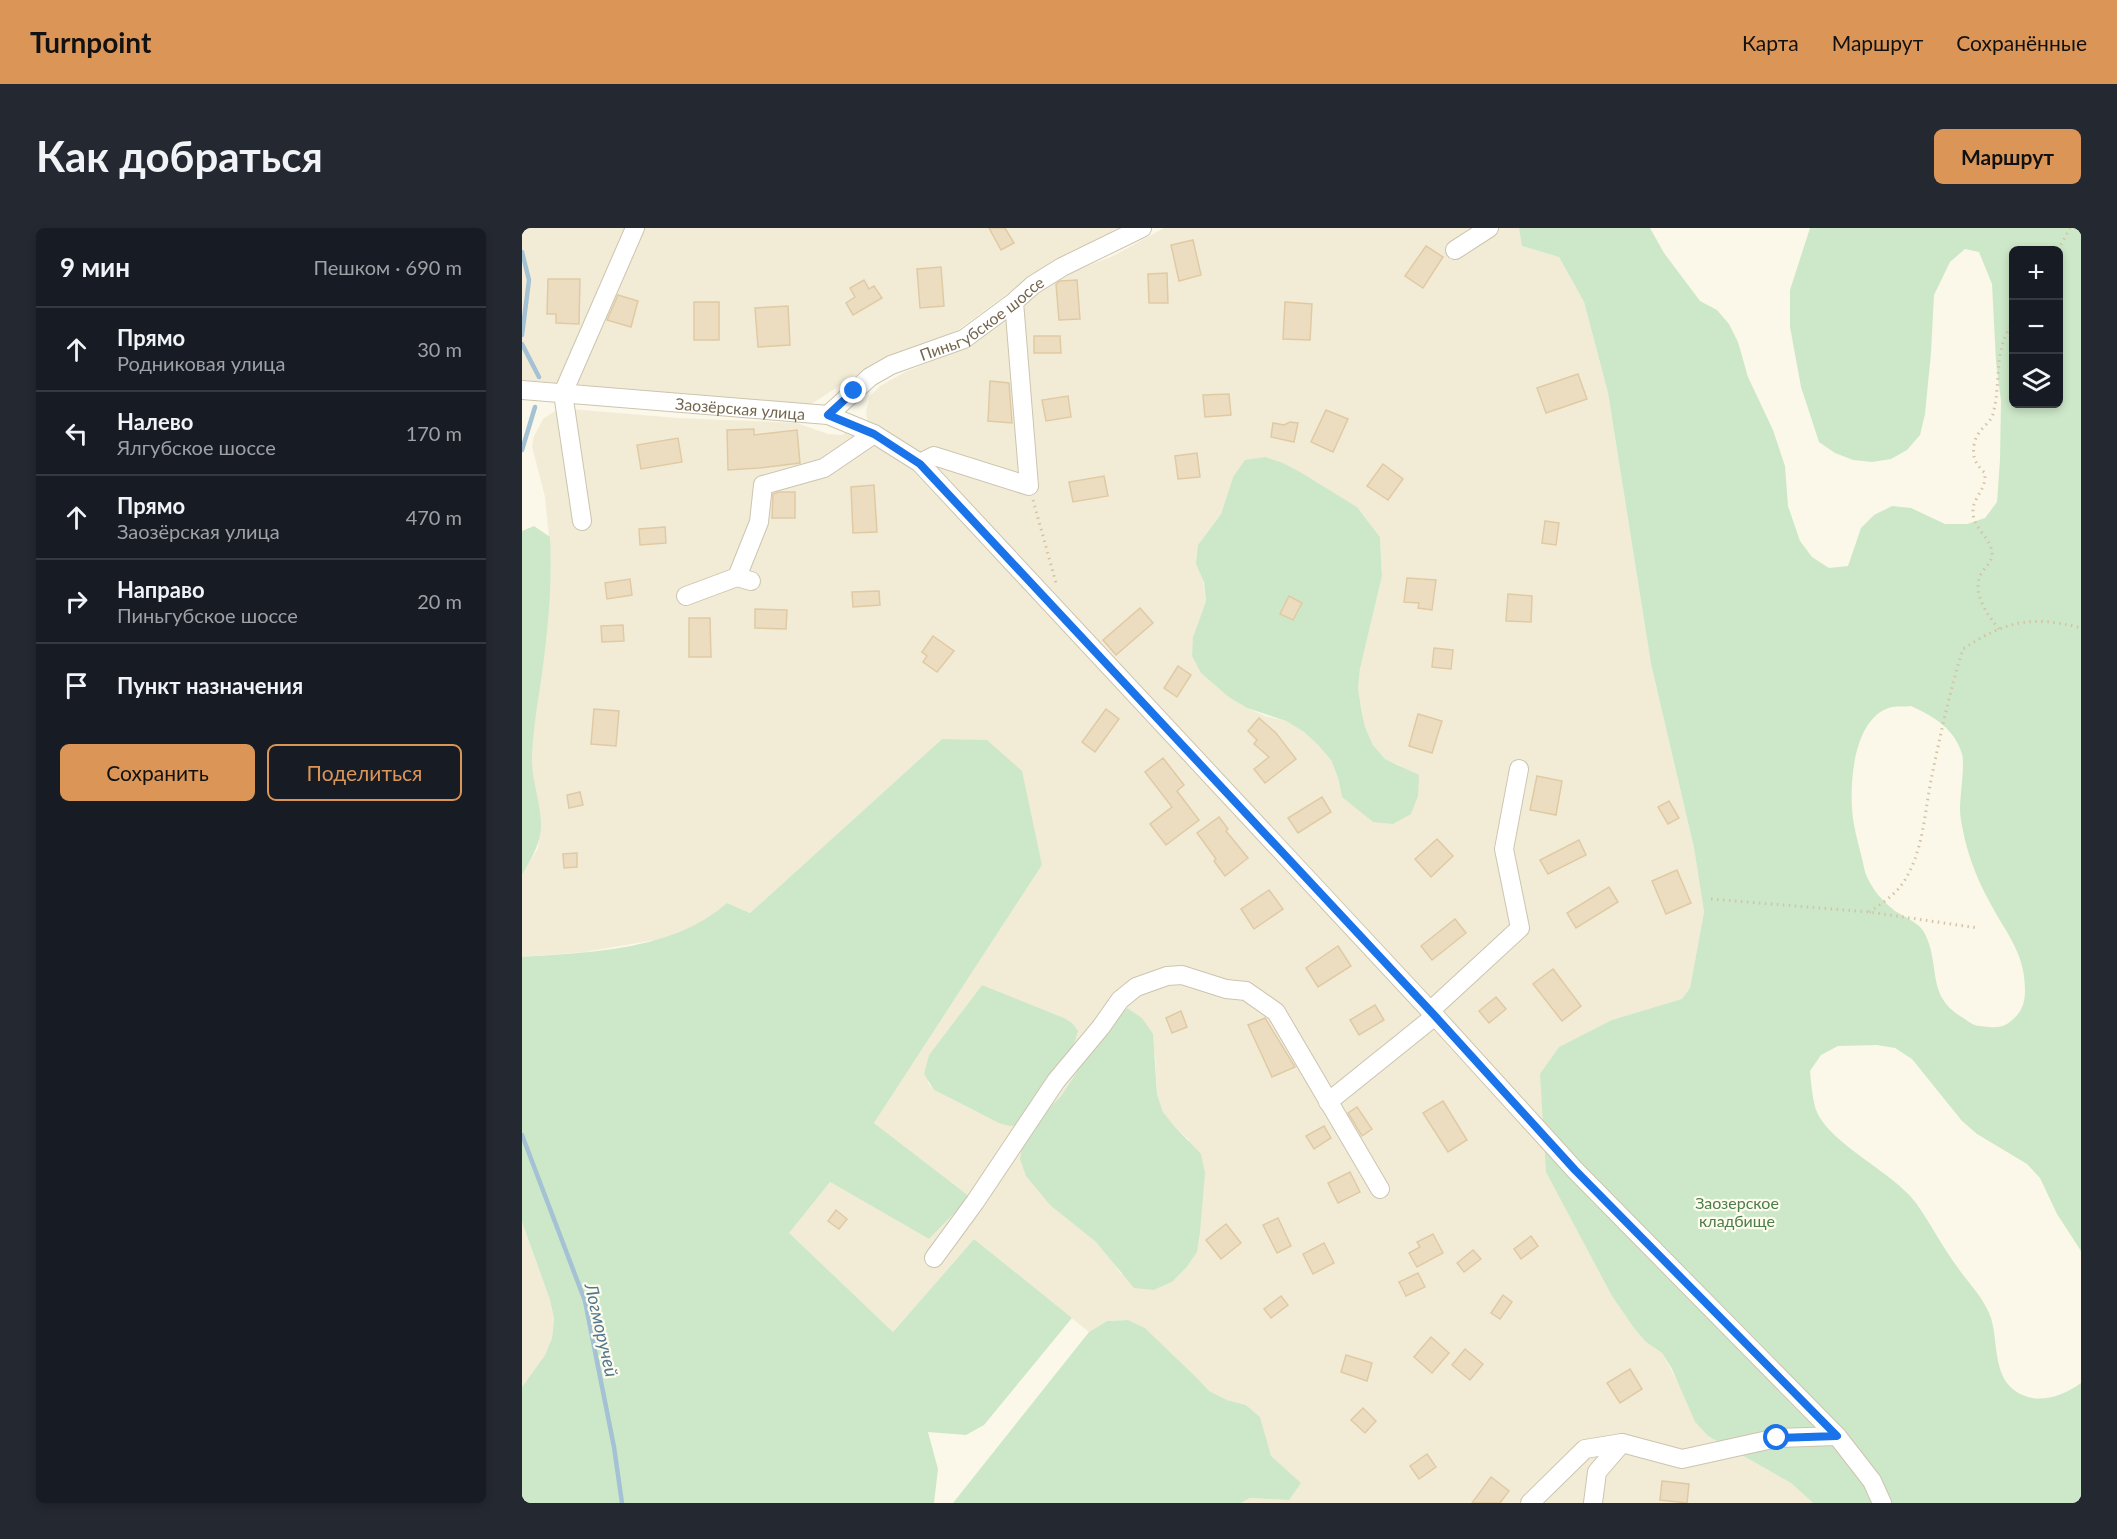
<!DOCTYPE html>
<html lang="ru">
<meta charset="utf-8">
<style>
:root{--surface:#171b24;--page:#242831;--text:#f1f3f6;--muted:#9ea1a6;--line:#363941;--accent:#db9657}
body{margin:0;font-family:Lato,sans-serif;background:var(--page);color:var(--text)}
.controls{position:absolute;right:18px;top:18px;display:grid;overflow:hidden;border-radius:9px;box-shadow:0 3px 9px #0003}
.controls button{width:54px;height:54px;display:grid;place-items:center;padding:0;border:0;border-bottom:2px solid var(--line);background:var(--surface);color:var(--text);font:30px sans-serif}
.stop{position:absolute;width:18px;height:18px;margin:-14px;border:4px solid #1a73e8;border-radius:50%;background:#fff}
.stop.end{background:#1a73e8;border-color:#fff;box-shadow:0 2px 6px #0008}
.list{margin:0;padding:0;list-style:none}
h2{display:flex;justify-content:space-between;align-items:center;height:78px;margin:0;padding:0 24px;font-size:26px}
h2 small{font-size:20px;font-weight:400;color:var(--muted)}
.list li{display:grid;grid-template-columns:39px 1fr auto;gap:18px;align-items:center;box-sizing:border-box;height:84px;padding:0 24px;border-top:2px solid var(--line)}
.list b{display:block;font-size:22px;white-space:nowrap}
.list p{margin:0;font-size:20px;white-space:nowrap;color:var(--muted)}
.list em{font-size:20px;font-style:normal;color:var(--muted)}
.actions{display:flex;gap:12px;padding:18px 24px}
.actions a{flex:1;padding:14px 0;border:2px solid var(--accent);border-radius:9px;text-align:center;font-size:21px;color:var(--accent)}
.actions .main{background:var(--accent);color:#111}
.icon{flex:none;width:33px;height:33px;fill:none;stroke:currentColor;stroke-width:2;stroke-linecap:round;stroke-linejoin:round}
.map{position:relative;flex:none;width:1559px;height:1275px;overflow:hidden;border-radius:9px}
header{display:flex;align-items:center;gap:36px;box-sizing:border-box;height:84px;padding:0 30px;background:var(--accent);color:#111}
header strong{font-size:28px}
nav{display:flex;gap:33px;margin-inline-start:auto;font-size:21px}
.intro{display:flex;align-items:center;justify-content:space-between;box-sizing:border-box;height:144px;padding:0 36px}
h1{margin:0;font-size:42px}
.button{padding:15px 27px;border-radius:9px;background:var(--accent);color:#111;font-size:21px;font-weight:700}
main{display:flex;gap:36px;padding:0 36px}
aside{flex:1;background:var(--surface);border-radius:9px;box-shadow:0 3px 9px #0003}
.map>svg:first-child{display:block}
.residential{fill:#f2ecd7;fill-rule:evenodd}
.green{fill:#cde8c8;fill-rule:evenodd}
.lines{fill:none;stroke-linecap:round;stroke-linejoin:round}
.stream{stroke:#a5c1d4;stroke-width:4.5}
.building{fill:#ecddc0;stroke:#e0caa4;stroke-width:1.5}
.minor-casing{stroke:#ccc4af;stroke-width:20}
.path{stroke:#d4c3a5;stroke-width:3;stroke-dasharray:1.5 4.5;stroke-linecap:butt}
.minor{stroke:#fff;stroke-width:18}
.route{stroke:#1a73e8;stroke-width:8}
.labels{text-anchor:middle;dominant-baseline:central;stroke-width:4.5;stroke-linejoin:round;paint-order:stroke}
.street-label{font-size:16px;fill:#74654e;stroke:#fefcef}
.park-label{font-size:16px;fill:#4c7e4a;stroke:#fefcef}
.water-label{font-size:18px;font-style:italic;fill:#507792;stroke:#fefcef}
</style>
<header>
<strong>Turnpoint</strong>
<nav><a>Карта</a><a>Маршрут</a><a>Сохранённые</a></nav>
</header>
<div class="intro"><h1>Как добраться</h1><a class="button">Маршрут</a></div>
<main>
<aside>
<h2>9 мин<small>Пешком · 690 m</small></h2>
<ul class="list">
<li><svg class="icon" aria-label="ahead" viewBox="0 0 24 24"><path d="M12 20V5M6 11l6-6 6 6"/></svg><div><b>Прямо</b><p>Родниковая улица</p></div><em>30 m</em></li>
<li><svg class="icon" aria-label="left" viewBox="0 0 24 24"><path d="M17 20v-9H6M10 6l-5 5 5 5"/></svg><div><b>Налево</b><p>Ялгубское шоссе</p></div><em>170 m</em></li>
<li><svg class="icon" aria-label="ahead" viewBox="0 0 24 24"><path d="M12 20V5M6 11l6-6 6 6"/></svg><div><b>Прямо</b><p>Заозёрская улица</p></div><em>470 m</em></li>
<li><svg class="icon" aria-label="right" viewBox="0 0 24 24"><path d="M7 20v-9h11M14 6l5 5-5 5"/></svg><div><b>Направо</b><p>Пиньгубское шоссе</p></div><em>20 m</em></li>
<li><svg class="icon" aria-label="arrive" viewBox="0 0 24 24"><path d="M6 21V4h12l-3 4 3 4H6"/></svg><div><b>Пункт назначения</b></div></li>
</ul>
<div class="actions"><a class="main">Сохранить</a><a>Поделиться</a></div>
</aside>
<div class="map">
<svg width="1559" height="1275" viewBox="0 0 1559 1275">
<rect width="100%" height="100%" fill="#fbf8e9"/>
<g class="residential">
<path d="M 0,0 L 597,0 L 507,50 L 436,102 L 402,116 L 357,132 L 288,177 L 0,152 Z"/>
<path d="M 642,0 L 997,0 L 1001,18 L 1037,29 L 1062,74 L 1086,165 L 1129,436 L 1172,620 L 1182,684 L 1168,760 L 1160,772 L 1090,792 L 1124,1114 L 1140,1125 L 1158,1158 L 1173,1194 L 1186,1208 L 1269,1255 L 1291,1275 L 719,1275 L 728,1270 L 767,1272 L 748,1228 L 738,1189 L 724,1177 L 705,1172 L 686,1163 L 674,1149 L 623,1100 L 605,1092 L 585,1093 L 567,1104 L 452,1011 L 371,1104 L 266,1005 L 308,954 L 407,1011 L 447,969 L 352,895 L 520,637 L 420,511 L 228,685 L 205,675 L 191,688 L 174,697 L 139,711 L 63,724 L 0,729 L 0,647 L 16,620 L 18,590 L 10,550 L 9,531 L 12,490 L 18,460 L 28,362 L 29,329 L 23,269 L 10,218 L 12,208 L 21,191 L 37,180 L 156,190 L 275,195 L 306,206 L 320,207 L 345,192 L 344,184 L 348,168 L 358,158 L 383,144 L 426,127 L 501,82 L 512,63 L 547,45 L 591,28 ZM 761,235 L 835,279 L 858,309 L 860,348 L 838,441 L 836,460 L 843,499 L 851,517 L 863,531 L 880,538 L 820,569 L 816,550 L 809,532 L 796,517 L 782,504 L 764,493 L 743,488 L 725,480 L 708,470 L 671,409 L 684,373 L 676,317 L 699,286 L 711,249 ZM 460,757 L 487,898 L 451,882 L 412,862 L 406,855 L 407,827 ZM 633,826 L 635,866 L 641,884 L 653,899 L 667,912 L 664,1040 L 650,1054 L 632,1062 L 598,1045 L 587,1028 L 574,1014 L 529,978 L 518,963 L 512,895 L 539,868 L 561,835 Z"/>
<path d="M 0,994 L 28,1072 L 32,1091 L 30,1110 L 23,1127 L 0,1159 Z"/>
</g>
<g class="green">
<path d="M 997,0 L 1128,0 L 1142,25 L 1178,73 L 1195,82 L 1207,96 L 1216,114 L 1226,149 L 1251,202 L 1263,238 L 1266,278 L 1278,313 L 1290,329 L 1307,340 L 1326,338 L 1339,300 L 1352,287 L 1370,278 L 1389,280 L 1423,296 L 1445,296 L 1463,290 L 1475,274 L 1478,232 L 1479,173 L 1474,134 L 1470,56 L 1457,24 L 1443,21 L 1428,34 L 1412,67 L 1409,125 L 1403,186 L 1398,207 L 1385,222 L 1369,231 L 1350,234 L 1331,232 L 1313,225 L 1297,214 L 1279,159 L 1268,99 L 1268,62 L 1288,0 L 1559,0 L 1559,1023 L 1535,986 L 1518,950 L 1505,936 L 1455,906 L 1440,893 L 1390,831 L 1373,820 L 1355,817 L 1316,818 L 1299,827 L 1288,843 C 1289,854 1290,867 1293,879 C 1304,915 1371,943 1394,975 C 1409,996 1421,1020 1436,1040 C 1448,1057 1462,1070 1469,1090 C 1476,1113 1471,1146 1492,1162 C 1513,1178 1540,1169 1559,1155 L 1559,1275 L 1291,1275 L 1269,1255 L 1186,1208 L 1173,1194 L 1150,1141 L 1140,1125 L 1124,1114 L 1112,1100 L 1090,1068 L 1024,944 L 1018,846 L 1037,819 L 1090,792 L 1160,771 L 1168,760 L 1182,684 L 1172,620 L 1129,436 L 1086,165 L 1062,74 L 1037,29 L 1000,18 ZM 1492,22 L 1536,22 L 1536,176 L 1492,176 ZM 1389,478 C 1411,488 1433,501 1440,526 C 1443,537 1438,568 1438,581 C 1438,591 1441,602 1443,612 C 1448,632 1456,653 1466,671 C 1482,703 1503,723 1503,762 C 1503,778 1498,787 1485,796 C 1477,801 1467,799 1458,798 C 1451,798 1445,792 1438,788 C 1405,767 1418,739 1404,708 C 1399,695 1384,690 1373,683 C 1359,672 1349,660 1343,644 C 1339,623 1331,601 1330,580 C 1328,549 1333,488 1370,479 C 1376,478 1383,479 1389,478 Z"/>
<path d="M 743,229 L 761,235 L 778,244 L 835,279 L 858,309 L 860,348 L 838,441 L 836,460 L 839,479 L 843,499 L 851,517 L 863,531 L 897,547 L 896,568 L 889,586 L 871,596 L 851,594 L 820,569 L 816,550 L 809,532 L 796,517 L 782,504 L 764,493 L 725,480 L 708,470 L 679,445 L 670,428 L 671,409 L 684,373 L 682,354 L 674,336 L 676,317 L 699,286 L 711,249 L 723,232 Z"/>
<path d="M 12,298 L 28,309 C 31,358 25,410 18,460 C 14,483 11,505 10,528 C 9,553 20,576 19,601 C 17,619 9,631 0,647 L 0,303 Z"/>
<path d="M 420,511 L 465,512 L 500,543 L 520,637 L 352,895 L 448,969 L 407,1011 L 308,954 L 267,1005 L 371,1104 L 452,1011 L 550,1090 L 462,1197 L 444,1207 L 406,1204 L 416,1241 L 412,1275 L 0,1275 L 0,1159 L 23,1127 L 30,1110 L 32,1091 L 28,1072 L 0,994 L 0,729 C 69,724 150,723 205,675 L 228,685 Z"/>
<path d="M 460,757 L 542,790 L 550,795 L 556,803 L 553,813 L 549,821 L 497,897 L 487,898 L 477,895 L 412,862 L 402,846 L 407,827 Z"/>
<path d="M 605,780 L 620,790 L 631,806 L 635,866 L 641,884 L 653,899 L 679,926 L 683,945 L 678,1004 L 675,1024 L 664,1040 L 650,1054 L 632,1062 L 612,1060 L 574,1014 L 529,978 L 504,948 L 498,931 L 501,912 L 512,895 L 539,868 L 582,803 Z"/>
<path d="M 606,1092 L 623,1100 L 674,1149 L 687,1163 L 705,1172 L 724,1177 L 738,1189 L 749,1228 L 779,1255 L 767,1272 L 728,1270 L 719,1275 L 431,1275 L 567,1104 L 585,1093 Z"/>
</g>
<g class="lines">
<g class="stream">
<path d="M 0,24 L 7,52 L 0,107"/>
<path d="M 0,116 L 17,149"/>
<path d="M 0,222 L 13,179"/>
<path d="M 0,907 L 63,1073 L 92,1219 L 100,1275"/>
</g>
</g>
<g class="building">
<path d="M 467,0 L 483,0 L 492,15 L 479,22 Z"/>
<path d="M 671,12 L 679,47 L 657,53 L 649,17 Z"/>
<path d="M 904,18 L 921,29 L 901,60 L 883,48 Z"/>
<path d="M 419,39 L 422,78 L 398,80 L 395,41 Z"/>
<path d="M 645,45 L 646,75 L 627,75 L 626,46 Z"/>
<path d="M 26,51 L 58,51 L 57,96 L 34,95 L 34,86 L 25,86 Z"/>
<path d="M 342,52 L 347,61 L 352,58 L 360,70 L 331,87 L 324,75 L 333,69 L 328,60 Z"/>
<path d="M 555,52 L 558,91 L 537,92 L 534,56 L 538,53 Z"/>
<path d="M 96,67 L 116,73 L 109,99 L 85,92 Z"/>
<rect x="172" y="74" width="25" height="38"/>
<path d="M 763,74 L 790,76 L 788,112 L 761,111 Z"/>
<path d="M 266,78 L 268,117 L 236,119 L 233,80 Z"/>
<path d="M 512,108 L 538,108 L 539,125 L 512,125 Z"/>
<path d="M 1056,146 L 1065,171 L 1024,185 L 1015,160 Z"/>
<path d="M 468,153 L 487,155 L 490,195 L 466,193 Z"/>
<path d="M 707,166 L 709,187 L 683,189 L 681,167 Z"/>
<path d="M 546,168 L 549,189 L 524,193 L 520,172 Z"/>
<path d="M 804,182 L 826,191 L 811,224 L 789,214 Z"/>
<path d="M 768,194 L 776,195 L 772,214 L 749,209 L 751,195 L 762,197 Z"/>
<path d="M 232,201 L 232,207 L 275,202 L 278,235 L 237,240 L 206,242 L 205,202 Z"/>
<path d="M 156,210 L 160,234 L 119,241 L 115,217 Z"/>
<path d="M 675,225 L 678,249 L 656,251 L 653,228 Z"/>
<path d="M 861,236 L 881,251 L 866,272 L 845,258 Z"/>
<path d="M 582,248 L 586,268 L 551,274 L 547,254 Z"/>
<path d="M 352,257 L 355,304 L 331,305 L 329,259 Z"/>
<path d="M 257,264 L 273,264 L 273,290 L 250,290 L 251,266 Z"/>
<path d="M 1023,293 L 1037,295 L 1034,317 L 1020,315 Z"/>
<path d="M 143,299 L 144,315 L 118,317 L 117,301 Z"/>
<path d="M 885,350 L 914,352 L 910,382 L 896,380 L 897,375 L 882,374 Z"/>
<path d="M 108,351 L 110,367 L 85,371 L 83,355 Z"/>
<path d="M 357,363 L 358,377 L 331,379 L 330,364 Z"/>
<path d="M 986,366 L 1010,368 L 1009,394 L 984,393 Z"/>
<path d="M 767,368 L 780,375 L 771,392 L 758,386 Z"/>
<path d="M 618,380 L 631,395 L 594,427 L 581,412 Z"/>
<path d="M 233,381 L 265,382 L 264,401 L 233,400 Z"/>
<path d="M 167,390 L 188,390 L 189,429 L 167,429 Z"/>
<path d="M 101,397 L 102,413 L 80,414 L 79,398 Z"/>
<path d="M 411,408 L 432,423 L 415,444 L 401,434 L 405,428 L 400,424 Z"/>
<path d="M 912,420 L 931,422 L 929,441 L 910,439 Z"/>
<path d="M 656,438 L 669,447 L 655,469 L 642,460 Z"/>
<path d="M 72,481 L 97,483 L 94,518 L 69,516 Z"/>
<path d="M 584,481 L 597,491 L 573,524 L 560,514 Z"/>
<path d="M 896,486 L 920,493 L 910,525 L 887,518 Z"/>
<path d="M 737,490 L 754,505 L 774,531 L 743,555 L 732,541 L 747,529 L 732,516 L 735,512 L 726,503 Z"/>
<path d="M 641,530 L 662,557 L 655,563 L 677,592 L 644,617 L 628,596 L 650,579 L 623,544 Z"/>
<path d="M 1015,548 L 1040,553 L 1034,587 L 1008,582 Z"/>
<path d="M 58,564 L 61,577 L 47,580 L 45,567 Z"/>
<path d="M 800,569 L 809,584 L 776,605 L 766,590 Z"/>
<path d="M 1147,573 L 1157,590 L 1146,596 L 1136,579 Z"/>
<path d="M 697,589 L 706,601 L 704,603 L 726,630 L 703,648 L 692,633 L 694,631 L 675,605 Z"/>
<path d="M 915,611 L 931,628 L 909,649 L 893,631 Z"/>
<path d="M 1057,612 L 1064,627 L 1026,646 L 1018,632 Z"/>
<path d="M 55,625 L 55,639 L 42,640 L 41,626 Z"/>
<path d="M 1155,642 L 1169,675 L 1144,686 L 1130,653 Z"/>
<path d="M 1087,659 L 1096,674 L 1054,700 L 1045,685 Z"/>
<path d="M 747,662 L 761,681 L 732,701 L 719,681 Z"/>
<path d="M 933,691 L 944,705 L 910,732 L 899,718 Z"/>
<path d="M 816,718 L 829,738 L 796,759 L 784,740 Z"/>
<path d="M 1031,741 L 1059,778 L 1040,793 L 1011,756 Z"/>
<path d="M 974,769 L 984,781 L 967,795 L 957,783 Z"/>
<path d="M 853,777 L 862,792 L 837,807 L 828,792 Z"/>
<path d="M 659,783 L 665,799 L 650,805 L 644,790 Z"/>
<path d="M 743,790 L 773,839 L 750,849 L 726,797 Z"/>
<path d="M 921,873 L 945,912 L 926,924 L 901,885 Z"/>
<path d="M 835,879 L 850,901 L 840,908 L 826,885 Z"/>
<path d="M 802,898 L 809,910 L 792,921 L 784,908 Z"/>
<path d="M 828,944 L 838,964 L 816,975 L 806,955 Z"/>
<path d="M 314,982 L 325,991 L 317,1001 L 306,993 Z"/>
<path d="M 756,990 L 769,1018 L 755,1025 L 741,997 Z"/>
<path d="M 704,996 L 719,1015 L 699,1031 L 684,1012 Z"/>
<path d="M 911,1006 L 921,1025 L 895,1039 L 887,1025 L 898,1019 L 895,1014 Z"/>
<path d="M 1009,1008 L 1016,1018 L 999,1031 L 992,1021 Z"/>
<path d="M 802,1015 L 812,1035 L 791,1046 L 781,1026 Z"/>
<path d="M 951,1022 L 959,1031 L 942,1044 L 935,1035 Z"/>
<path d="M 896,1045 L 903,1059 L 884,1068 L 877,1054 Z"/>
<path d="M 981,1067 L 990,1074 L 978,1091 L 969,1085 Z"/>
<path d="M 759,1068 L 766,1077 L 749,1090 L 742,1081 Z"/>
<path d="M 909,1109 L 927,1125 L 910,1145 L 892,1129 Z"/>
<path d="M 943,1121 L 961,1136 L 948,1152 L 930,1137 Z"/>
<path d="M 824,1127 L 850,1135 L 845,1153 L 819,1144 Z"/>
<path d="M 1108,1141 L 1120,1161 L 1098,1175 L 1085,1155 Z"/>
<path d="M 841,1180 L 854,1193 L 843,1205 L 829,1192 Z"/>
<path d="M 905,1226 L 914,1239 L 897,1251 L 888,1238 Z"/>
<path d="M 969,1249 L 987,1263 L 978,1275 L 950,1275 Z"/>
<path d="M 1140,1253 L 1167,1256 L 1165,1275 L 1138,1272 Z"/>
</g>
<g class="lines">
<g class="minor-casing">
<g id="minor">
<path d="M 933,22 L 967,0"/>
<path id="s1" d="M 0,162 L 306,187 L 352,206 L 398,235 L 913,788 L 1053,942 L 1315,1208 L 1350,1253 L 1360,1275"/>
<path id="s2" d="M 306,187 L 348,149 L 369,137 L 442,111 L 492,74 L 511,57 L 540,39 L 620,0"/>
<path d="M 398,235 L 412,228 L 507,258 L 492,74"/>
<path d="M 60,293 L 41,165 L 113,0"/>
<path d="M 215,349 L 237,294 L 241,257 L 302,240 L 352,206"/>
<path d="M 164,368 L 215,349 L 229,353"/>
<path d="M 908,783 L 998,700 L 982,621 L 997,541"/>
<path d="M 806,874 L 913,788"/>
<path d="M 412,1030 L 453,974 L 534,853 L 579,799 L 598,772 L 614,759 L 645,748 L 660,747 L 704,761 L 724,763 L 754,784 L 858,961"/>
<path d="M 1008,1275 L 1063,1221 L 1100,1215 L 1160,1231 L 1255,1210 L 1315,1208"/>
<path d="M 1071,1275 L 1075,1244 L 1100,1215"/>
</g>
</g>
<g class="path">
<path d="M 1536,22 L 1548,0"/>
<path d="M 511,272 L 534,355"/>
<path d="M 1477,401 C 1466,388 1449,364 1459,346 C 1463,339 1470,335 1470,326 C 1470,310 1451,301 1451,284 C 1450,270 1464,264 1463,245 C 1454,237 1450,229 1452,217 C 1455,200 1468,197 1471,186 C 1480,152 1470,123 1492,93"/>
<path d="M 1189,671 L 1347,684 L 1456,700"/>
<path d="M 1347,684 C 1361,675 1376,665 1384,650 C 1402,620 1403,580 1410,547 C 1419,504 1428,462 1441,421 C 1483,393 1510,387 1559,400"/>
</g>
<use href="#minor" class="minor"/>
</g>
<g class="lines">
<path class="route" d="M 332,163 L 306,187 L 352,206 L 398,236 L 913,788 L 1053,942 L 1315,1208 L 1255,1210"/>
</g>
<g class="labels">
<g class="street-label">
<text stroke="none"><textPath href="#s2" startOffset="184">Пиньгубское шоссе</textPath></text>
<text stroke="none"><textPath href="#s1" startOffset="219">Заозёрская улица</textPath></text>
</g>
<g class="park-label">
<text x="1215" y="974">Заозерское<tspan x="1215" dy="18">кладбище</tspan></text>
</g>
<g class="water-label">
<text transform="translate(80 1102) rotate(77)">Логморучей</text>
</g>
</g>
</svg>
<div class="controls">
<button>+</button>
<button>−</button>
<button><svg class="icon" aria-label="layers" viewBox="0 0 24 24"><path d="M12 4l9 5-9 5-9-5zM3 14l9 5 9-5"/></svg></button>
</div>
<div class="stop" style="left:1255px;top:1210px"></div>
<div class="stop end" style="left:332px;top:163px"></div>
</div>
</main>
